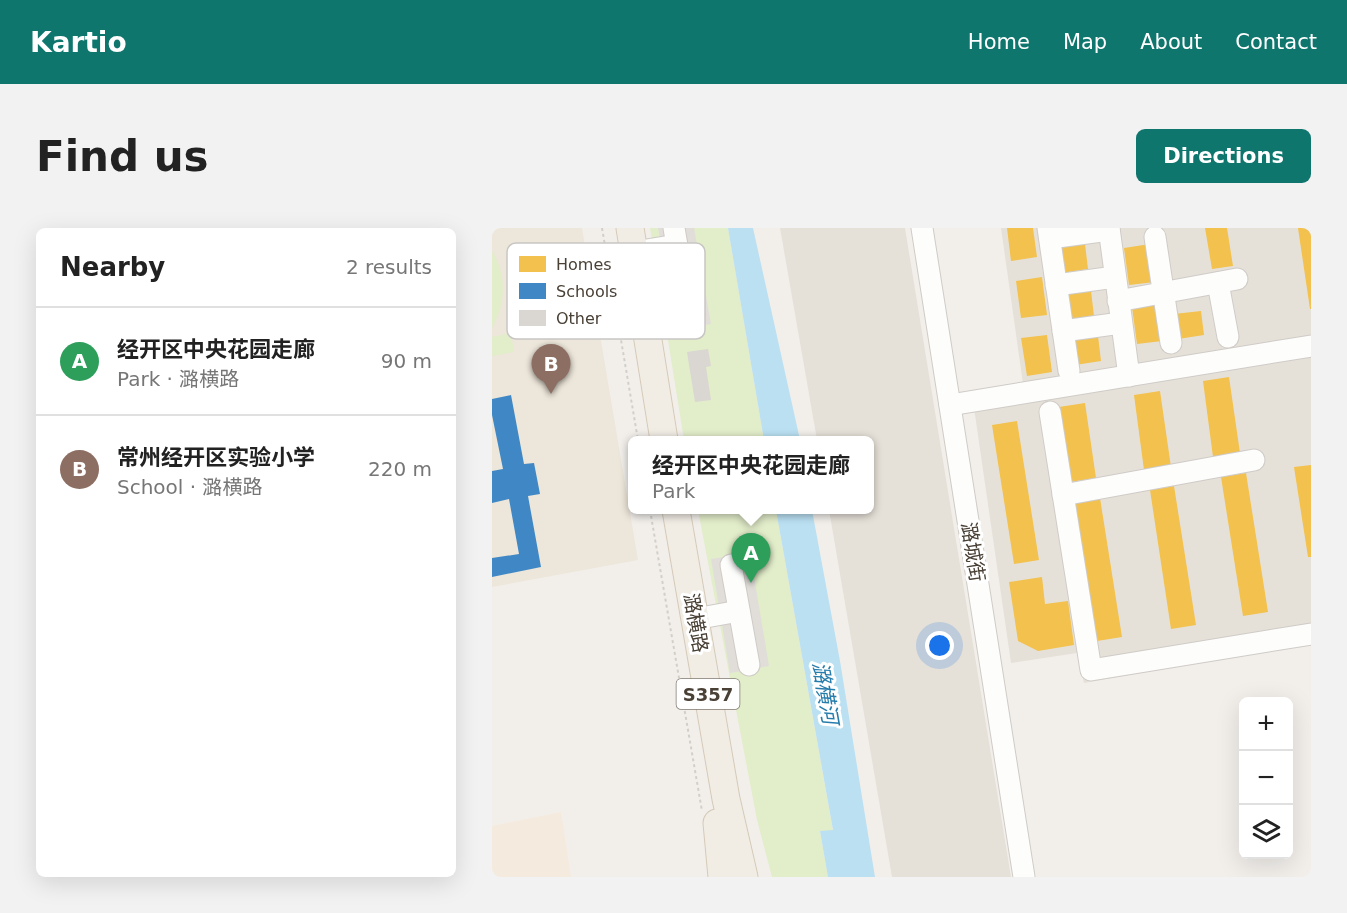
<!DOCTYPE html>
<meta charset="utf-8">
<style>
:root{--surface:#fff;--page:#f2f2f2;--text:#222;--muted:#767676;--line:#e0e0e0;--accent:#0f766e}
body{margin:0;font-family:"DejaVu Sans","Noto Sans SC",sans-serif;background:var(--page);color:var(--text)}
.controls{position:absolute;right:18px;bottom:18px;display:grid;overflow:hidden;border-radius:9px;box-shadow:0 6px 24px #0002}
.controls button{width:54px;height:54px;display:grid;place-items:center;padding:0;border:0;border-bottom:2px solid var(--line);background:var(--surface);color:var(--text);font:30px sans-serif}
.you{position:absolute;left:448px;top:418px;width:21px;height:21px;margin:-15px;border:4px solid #fff;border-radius:50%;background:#1a73e8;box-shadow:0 0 0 9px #1a73e833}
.badge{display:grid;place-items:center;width:39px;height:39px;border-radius:50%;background:var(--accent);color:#fff;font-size:20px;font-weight:700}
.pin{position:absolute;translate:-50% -50px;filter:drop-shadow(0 2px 3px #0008)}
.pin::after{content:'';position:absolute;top:32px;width:21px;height:18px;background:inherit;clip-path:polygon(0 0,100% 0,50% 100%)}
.popup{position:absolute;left:136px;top:208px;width:246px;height:78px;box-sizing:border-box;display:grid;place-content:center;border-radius:9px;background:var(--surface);filter:drop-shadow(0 2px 4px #0005);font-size:20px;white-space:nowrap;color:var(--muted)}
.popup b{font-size:22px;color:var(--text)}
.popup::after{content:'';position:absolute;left:50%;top:100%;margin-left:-12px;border:12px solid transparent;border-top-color:var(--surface)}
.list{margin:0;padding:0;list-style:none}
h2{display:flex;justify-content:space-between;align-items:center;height:78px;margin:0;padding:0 24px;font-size:26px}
h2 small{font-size:20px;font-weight:400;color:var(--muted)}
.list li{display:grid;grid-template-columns:39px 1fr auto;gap:18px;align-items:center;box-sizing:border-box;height:108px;padding:0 24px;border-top:2px solid var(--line)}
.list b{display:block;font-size:22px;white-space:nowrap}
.list p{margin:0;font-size:20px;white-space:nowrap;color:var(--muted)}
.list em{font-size:20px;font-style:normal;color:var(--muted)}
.icon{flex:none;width:33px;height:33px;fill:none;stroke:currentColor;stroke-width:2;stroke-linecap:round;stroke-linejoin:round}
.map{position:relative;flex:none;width:819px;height:649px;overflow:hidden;border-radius:9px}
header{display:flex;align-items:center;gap:36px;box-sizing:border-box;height:84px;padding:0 30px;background:var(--accent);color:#fff}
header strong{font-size:28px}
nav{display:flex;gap:33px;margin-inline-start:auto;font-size:21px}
.intro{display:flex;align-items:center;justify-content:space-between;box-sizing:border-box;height:144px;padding:0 36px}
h1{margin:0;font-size:42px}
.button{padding:15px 27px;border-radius:9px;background:var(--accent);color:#fff;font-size:21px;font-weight:700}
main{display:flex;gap:36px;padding:0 36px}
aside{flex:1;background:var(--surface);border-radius:9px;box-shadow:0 6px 24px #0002}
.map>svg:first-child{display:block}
.residential{fill:#e6e1d8}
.commercial{fill:#f5eade}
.education{fill:#ede6da}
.green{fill:#e2edca}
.parking{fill:#e1deda}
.water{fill:#bae0f2}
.homes{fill:#f2c14e}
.schools{fill:#3f88c5}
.building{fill:#dad6d2}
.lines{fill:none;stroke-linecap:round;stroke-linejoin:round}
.minor-casing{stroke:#cfcbc7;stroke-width:23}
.major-casing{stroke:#d5cab8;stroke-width:29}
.path{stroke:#d2cfca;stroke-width:2;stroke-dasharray:3 3;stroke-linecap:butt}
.minor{stroke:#fdfdfc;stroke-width:21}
.major{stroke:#f1ece4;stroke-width:27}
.labels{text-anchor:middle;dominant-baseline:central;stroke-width:6;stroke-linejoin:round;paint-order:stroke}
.shield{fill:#fff;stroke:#807972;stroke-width:1.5}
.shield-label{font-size:18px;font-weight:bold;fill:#494036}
.street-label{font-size:20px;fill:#494036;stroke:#fff}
.water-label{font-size:21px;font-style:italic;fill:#267dab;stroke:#fff}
.key{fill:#fff;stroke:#c8c6c3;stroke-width:1.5}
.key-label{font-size:16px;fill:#494036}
</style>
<header>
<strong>Kartio</strong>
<nav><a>Home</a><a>Map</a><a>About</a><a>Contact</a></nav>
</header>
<div class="intro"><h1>Find us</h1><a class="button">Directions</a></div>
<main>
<aside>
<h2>Nearby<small>2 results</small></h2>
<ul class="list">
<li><span class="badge" style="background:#2e9e5b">A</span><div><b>经开区中央花园走廊</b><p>Park · 潞横路</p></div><em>90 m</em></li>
<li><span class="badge" style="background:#8d6e63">B</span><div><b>常州经开区实验小学</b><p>School · 潞横路</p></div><em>220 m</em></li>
</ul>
</aside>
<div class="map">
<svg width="819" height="649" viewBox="0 0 819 649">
<rect width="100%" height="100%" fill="#f2efeb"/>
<g class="residential">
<path d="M 288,0 L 413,0 L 519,649 L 400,649 L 337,282 L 378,282 L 378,212 L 325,212 Z"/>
<path d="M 509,0 L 819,0 L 819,415 L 592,455 L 585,425 L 519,435 L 482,180 L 533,170 Z"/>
</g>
<path class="commercial" d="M 69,584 L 79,649 L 0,649 L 0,598 Z"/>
<path class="education" d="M 0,0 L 90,0 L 146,332 L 0,359 Z"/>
<g class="green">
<path d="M 158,0 L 236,0 L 272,212 L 192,212 Z"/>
<path d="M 0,23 C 15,47 14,75 0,100 Z"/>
<path d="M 19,105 L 22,124 L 0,128 L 0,109 Z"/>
<path d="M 206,282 L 284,282 L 341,603 L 328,603 L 336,649 L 280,649 L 265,592 Z"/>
</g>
<g class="parking">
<path d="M 166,0 L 202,0 L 219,96 L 184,102 Z"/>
<path d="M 258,325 L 277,438 L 238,445 L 219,331 Z"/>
</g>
<g class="water">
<path d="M 236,0 L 261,0 L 308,212 L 272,212 Z"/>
<path d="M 284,282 L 320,282 L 348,433 L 383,649 L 336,649 L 328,603 L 341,602 Z"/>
</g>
<g class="homes">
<path d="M 515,0 L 541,0 L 545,29 L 519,33 Z"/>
<path d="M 713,0 L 735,0 L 741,38 L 720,41 Z"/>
<path d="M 806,0 L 819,0 L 819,81 L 818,81 Z"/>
<path d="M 593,16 L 596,41 L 570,45 L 567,20 Z"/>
<path d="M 658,16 L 663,54 L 637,57 L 632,20 Z"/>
<path d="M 550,49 L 555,87 L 529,90 L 524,53 Z"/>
<path d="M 599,63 L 602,88 L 576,91 L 573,67 Z"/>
<path d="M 665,75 L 670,113 L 645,116 L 640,79 Z"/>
<path d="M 709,83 L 712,107 L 686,111 L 682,86 Z"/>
<path d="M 555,107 L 560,144 L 535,148 L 529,110 Z"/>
<path d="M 606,108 L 609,133 L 583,137 L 580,112 Z"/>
<path d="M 737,149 L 748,225 L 721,229 L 711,153 Z"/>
<path d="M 668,163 L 679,239 L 652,242 L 642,167 Z"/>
<path d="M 593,175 L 604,250 L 578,254 L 567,179 Z"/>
<path d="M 525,193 L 547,332 L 522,336 L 500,197 Z"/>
<path d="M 819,237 L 819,329 L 816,329 L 802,239 Z"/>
<path d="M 754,245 L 776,384 L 751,388 L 729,249 Z"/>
<path d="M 682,258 L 704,397 L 679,401 L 658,262 Z"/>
<path d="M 608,270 L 630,409 L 605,413 L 583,274 Z"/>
<path d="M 550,349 L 553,376 L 576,373 L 582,417 L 546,423 L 526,413 L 517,354 Z"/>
</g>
<path class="schools" d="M 19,167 L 32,236 L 42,235 L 48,266 L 36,268 L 49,339 L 0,349 L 0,330 L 27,326 L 17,271 L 0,275 L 0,243 L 11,241 L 0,187 L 0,171 Z"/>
<path class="building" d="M 216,121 L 219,138 L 214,139 L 219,172 L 203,174 L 195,124 Z"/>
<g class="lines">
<g class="minor-casing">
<g id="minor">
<path d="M 182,0 L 197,89"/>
<path d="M 430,0 L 532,649"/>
<path d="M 556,0 L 577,143"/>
<path d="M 617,0 L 637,148"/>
<path d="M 663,9 L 679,115"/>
<path d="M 558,10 L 617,2"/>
<path d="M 142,24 L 185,17"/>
<path d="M 726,55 L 736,109"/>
<path d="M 564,57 L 623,49"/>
<path d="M 626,73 L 745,51"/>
<path d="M 571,103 L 629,95"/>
<path d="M 458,177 L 819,118"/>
<path d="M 558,184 L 599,442 L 819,406"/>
<path d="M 571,267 L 762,232"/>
<path d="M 239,337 L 257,437"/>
<path d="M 203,391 L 247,383"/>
</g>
</g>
<g class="major-casing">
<g id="major">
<path d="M 138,0 L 172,212"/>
<path d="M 184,282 L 234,571 L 252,649"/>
<path d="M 225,595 L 230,649"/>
</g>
</g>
<g class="path">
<path d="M 110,0 L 146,212"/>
<path d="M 158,282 L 210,583"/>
</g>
<use href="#minor" class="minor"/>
<use href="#major" class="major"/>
</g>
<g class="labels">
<rect class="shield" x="184.5" y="451" width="63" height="30" rx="4.5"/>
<g class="shield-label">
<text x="216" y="466">S357</text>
</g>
<g class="street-label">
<text transform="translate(481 324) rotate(81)">潞城街</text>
<text transform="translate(204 395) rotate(80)">潞横路</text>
</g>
<g class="water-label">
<text transform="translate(333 465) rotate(80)">潞横河</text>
</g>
</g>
<rect x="15" y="15" width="198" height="96" rx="9" class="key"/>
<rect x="27" y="28" width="27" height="16" fill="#f2c14e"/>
<rect x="27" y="55" width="27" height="16" fill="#3f88c5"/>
<rect x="27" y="82" width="27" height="16" fill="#dad6d2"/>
<g class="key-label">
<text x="64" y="42">Homes</text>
<text x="64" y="69">Schools</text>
<text x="64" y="96">Other</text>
</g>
</svg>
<div class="controls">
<button>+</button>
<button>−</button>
<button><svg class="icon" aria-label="layers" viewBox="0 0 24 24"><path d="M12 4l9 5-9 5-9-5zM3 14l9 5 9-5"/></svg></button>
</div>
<div class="you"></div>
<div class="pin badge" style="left:259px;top:355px;background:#2e9e5b">A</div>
<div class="popup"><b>经开区中央花园走廊</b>Park</div>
<div class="pin badge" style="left:59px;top:166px;background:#8d6e63">B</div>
</div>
</main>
